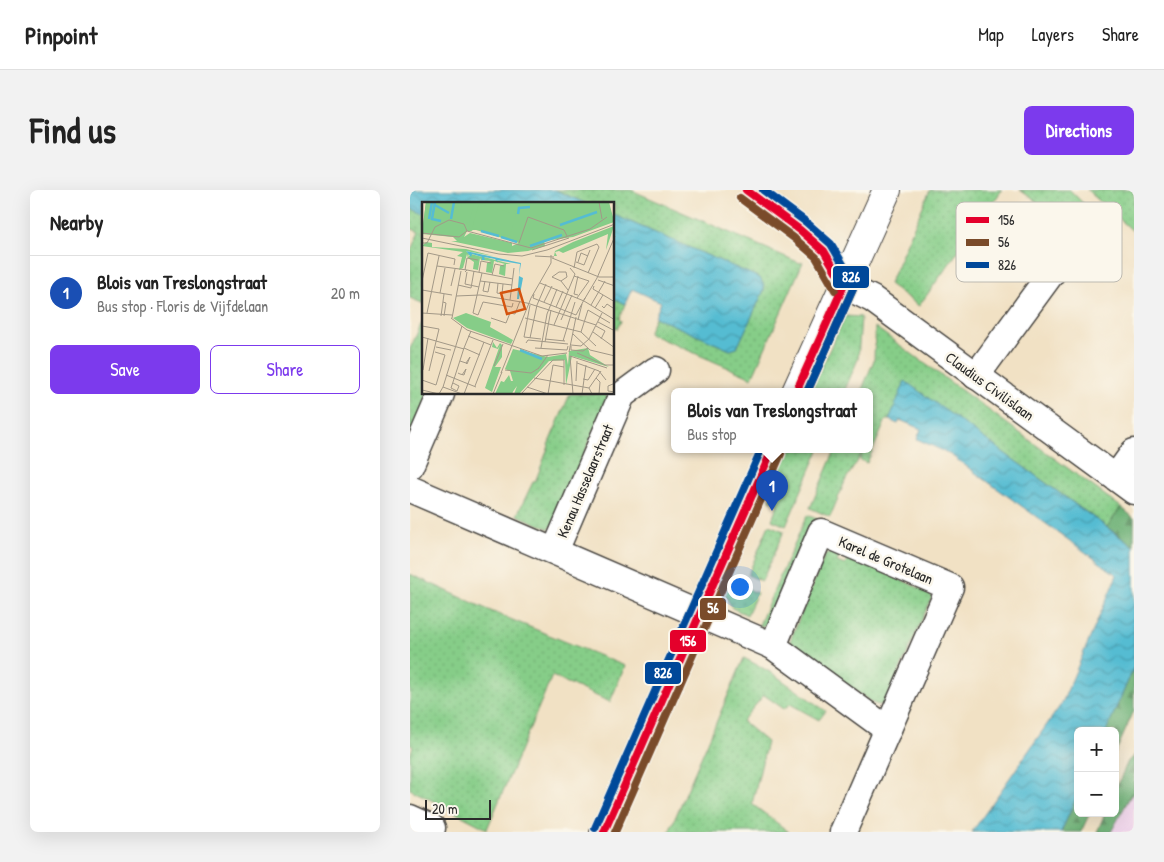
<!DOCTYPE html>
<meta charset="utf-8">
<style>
:root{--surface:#fff;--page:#f2f2f2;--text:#222;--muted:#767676;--line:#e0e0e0;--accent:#7c3aed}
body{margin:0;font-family:"Patrick Hand",sans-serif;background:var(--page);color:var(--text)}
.controls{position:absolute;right:15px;bottom:15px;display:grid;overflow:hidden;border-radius:8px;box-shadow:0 5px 20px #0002}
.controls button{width:45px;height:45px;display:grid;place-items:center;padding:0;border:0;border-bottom:1px solid var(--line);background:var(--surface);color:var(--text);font:25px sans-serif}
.scale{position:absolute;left:15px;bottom:12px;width:66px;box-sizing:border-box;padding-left:5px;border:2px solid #2b2b2b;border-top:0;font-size:14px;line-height:18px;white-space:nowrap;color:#2b2b2b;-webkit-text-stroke:4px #fbf7ec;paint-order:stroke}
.you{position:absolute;left:329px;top:396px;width:18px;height:18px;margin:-12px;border:4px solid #fff;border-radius:50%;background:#1a73e8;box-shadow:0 0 0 8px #1a73e833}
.badge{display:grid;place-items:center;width:32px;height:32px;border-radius:50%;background:var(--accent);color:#fff;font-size:16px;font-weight:700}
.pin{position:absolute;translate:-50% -41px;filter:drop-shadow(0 1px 2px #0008)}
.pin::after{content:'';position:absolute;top:26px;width:18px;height:15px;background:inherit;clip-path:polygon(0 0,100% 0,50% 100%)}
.popup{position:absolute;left:261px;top:198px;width:202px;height:65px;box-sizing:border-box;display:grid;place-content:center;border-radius:8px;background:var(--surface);filter:drop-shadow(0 1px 4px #0005);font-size:16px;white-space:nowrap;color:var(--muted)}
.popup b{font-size:19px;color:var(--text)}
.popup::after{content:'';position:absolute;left:50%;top:100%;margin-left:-10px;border:10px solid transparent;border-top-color:var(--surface)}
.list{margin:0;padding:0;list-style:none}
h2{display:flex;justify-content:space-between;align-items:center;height:65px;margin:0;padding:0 20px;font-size:21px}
h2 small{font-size:16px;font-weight:400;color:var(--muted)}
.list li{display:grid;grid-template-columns:32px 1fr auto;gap:15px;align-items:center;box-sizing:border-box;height:75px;padding:0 20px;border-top:1px solid var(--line)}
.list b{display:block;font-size:19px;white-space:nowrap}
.list p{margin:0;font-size:16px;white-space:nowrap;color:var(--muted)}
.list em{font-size:16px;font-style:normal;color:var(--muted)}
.actions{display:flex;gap:10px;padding:15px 20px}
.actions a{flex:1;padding:11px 0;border:1px solid var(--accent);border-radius:8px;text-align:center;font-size:18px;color:var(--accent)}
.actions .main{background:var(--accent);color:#fff}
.map{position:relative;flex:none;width:724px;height:642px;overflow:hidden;border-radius:8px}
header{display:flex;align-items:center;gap:30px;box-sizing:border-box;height:70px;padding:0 25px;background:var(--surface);border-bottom:1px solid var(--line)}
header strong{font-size:24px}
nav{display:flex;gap:28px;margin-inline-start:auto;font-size:18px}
.intro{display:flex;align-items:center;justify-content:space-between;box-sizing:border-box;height:120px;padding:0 30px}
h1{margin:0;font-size:35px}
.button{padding:12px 22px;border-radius:8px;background:var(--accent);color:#fff;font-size:18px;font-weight:700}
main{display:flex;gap:30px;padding:0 30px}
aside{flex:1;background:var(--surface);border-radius:8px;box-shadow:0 5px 20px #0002}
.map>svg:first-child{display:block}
.built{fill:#edd1e9}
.grass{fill:url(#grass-dots);stroke:#587c5a}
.forest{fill:url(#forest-firs);stroke:#4c6e50}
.water{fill:url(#water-waves);stroke:#40747e}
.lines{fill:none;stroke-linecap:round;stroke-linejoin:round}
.minor-casing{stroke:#494642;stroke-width:29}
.tertiary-casing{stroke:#494642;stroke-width:30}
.minor{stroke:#fff;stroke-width:26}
.tertiary{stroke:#fff;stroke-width:28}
.bus-1-casing{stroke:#fbf7ec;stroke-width:11}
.bus-2-casing{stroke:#fbf7ec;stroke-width:11}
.bus-3-casing{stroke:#fbf7ec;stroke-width:11}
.bus-1{stroke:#e4002b;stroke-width:8}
.bus-2{stroke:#7a4b2a;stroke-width:8}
.bus-3{stroke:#004899;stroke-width:8}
.labels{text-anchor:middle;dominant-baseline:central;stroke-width:5;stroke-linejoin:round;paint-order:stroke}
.street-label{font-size:15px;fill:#2b2b2b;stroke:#fbf7ec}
.inset-river{fill:none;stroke:#55bcd2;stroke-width:2.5}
.inset-road{fill:none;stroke:#a29887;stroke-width:1}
.view{fill:#d5540f;fill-opacity:0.15;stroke:#d5540f;stroke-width:2.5}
.inset-edge{fill:none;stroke:#2b2b2b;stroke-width:2.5}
.key{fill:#fbf7ec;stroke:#bdbab2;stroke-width:1}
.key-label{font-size:14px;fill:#2b2b2b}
.line-badge{stroke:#fbf7ec;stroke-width:2}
.badge-label{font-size:14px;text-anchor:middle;font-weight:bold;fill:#fff}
</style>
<header>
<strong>Pinpoint</strong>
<nav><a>Map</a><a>Layers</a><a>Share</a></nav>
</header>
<div class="intro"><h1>Find us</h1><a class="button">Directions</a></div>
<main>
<aside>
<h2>Nearby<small></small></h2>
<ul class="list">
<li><span class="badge" style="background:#1a4fb4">1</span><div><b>Blois van Treslongstraat</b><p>Bus stop · Floris de Vijfdelaan</p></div><em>20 m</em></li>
</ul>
<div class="actions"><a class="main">Save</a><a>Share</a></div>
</aside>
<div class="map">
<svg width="724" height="642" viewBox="0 0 724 642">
<defs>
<pattern id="grass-dots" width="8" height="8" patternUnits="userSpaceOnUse" patternTransform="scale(1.25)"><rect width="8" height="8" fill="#86cd88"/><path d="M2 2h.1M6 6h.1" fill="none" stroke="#74b076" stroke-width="1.8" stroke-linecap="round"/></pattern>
<pattern id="forest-firs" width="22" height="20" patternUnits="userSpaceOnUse" patternTransform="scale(1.25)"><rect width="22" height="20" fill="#6cb074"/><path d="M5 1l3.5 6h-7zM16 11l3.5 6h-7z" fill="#598f5f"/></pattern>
<pattern id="water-waves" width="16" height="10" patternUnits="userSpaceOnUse" patternTransform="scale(1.25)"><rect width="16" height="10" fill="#55bcd2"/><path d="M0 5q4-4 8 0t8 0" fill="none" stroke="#4799ab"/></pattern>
</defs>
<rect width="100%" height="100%" fill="#fbf7ec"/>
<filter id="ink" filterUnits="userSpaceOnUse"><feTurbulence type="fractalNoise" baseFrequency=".02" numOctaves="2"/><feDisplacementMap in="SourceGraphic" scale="10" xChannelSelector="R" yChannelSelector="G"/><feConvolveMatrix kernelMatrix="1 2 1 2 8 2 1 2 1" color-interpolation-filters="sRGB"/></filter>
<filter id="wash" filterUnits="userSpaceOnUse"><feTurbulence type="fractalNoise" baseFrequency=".0096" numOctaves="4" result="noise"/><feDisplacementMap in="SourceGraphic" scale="20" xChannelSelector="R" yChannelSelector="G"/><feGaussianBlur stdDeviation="1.12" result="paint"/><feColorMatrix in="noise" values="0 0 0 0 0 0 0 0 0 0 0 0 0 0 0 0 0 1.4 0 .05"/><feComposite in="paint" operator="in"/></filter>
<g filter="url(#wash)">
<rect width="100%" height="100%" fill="#f1e1c4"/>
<path class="built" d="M 724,571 L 724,642 L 690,642 L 705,623 Z"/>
<g class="grass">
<path d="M 145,0 L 221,0 L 390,73 L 393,72 L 342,188 L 238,143 L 245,127 L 320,160 L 327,158 L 354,100 L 354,96 L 350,88 L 204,25 L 204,14 L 177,14 Z"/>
<path d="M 520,0 L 592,0 L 509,116 L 479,94 Z"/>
<path d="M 610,0 L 660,0 L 677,17 L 662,37 Z"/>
<path d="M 677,0 L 724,0 L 724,42 Z"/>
<path d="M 0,18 L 14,24 L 14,114 L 0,108 L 0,62 L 9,42 L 0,38 Z"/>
<path d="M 689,29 L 710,46 L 703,54 L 699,51 L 696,56 L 678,43 Z"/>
<path d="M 204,109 L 215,114 L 209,129 L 211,131 L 207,139 L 204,138 Z"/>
<path d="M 435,126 L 451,127 L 448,169 L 434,202 L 400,202 Z"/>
<path d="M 14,128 L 14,204 L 20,204 L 0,250 L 0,159 Z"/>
<path d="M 465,137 L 711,317 L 697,337 L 496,192 L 479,230 L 476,230 L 457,273 L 450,270 L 453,260 L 447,272 L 436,289 L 420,327 L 400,318 L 425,260 L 460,260 L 460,202 L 451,202 L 464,170 Z"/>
<path d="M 160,204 L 191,204 L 199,207 L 143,334 L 139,339 L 107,325 L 123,292 L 125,292 L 139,256 L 138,255 Z"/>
<path d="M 375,260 L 409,260 L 376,336 L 362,330 L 368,314 L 360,310 L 370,272 Z"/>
<path d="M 397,325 L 407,329 L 404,336 L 359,434 L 348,437 Z"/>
<path d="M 359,335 L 374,341 L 352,391 L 338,385 Z"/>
<path d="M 425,361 L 431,362 L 427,372 L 435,375 L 439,366 L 520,403 L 522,407 L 475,514 L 468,515 L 462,513 L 383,456 L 380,451 L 415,365 Z"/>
<path d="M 0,384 L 83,422 L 215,476 L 200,512 L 142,486 L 77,639 L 0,599 L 0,566 L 3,556 L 0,555 Z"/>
<path d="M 319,390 L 347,403 L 337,425 L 322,418 L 316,406 L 313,404 Z"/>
<path d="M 334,468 L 362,483 L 416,521 L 409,530 L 380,514 L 374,519 L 354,505 L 332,531 L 357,552 L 342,614 L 379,642 L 259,642 Z"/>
</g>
<g class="forest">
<path d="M 711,317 L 724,328 L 724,357 L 697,337 Z"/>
<path d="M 724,477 L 724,521 L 705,564 L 705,541 L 696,541 Z"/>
<path d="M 724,565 L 724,603 L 720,607 L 701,642 L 687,642 L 695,623 L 705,623 L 705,600 L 718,571 Z"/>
<path d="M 668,604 L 668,623 L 680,623 L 671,642 L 651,642 Z"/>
</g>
<g class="water">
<path d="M 0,0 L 145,0 L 177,14 L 14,14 L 14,24 L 0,18 Z"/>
<path d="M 204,25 L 350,88 L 354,96 L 354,100 L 327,158 L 320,160 L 245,127 L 251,112 L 222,99 L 215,114 L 204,109 Z"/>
<path d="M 495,191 L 724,357 L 724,477 L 696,541 L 668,541 L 668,604 L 651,642 L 562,642 L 652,513 L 707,385 L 538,263 L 507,249 L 511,239 L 490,230 L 488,234 L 479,230 Z"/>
</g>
</g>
<g filter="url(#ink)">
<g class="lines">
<g class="minor-casing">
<g id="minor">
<path d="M 434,95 L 462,109 L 724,301"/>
<path d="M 566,186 L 681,29"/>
<path d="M 0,276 L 31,204"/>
<path d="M 706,287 L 724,262"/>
<path d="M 0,299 L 363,456 L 478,540"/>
<path d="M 145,361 L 212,205 L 246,180"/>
<path d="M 363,456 L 411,342 L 540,397 L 433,642"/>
<path d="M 0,628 L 22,638 L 20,642"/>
</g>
</g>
<g class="tertiary-casing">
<g id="tertiary">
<path d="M 386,202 L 477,0"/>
<path d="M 194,642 L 362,260"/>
</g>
</g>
<use href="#minor" class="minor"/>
<use href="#tertiary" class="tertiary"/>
<g class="bus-1-casing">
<g id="bus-1">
<path d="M 336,0 L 390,40 L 414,61 L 434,95"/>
<path d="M 386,202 L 434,95"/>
<path d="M 194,642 L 362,260"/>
</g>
</g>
<g class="bus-2-casing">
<g id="bus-2">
<path d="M 330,8 L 384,48 L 406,67 L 425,100"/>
<path d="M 397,202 L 443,99"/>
<path d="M 205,642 L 371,264"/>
</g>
</g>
<g class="bus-3-casing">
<g id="bus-3">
<path d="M 353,0 L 396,32 L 421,54 L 444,93 L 443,99 L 397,202"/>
<path d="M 185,638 L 351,260"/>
</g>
</g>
<use href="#bus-1" class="bus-1"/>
<use href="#bus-2" class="bus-2"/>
<use href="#bus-3" class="bus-3"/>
</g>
</g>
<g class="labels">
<g class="street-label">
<text transform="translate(580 196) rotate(36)">Claudius Civilislaan</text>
<text transform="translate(175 291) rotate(-67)">Kenau Hasselaarstraat</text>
<text transform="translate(476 370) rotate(23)">Karel de Grotelaan</text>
</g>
</g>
<g transform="translate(12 12)">
<rect width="192" height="192" fill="#f1e1c4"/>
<path d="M 4,0 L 51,29 L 45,29 L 42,35 L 48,31 L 90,41 L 90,44 L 186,0 L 192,20 L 151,35 L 122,39 L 123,44 L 106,49 L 86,51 L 29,39 L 35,39 L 31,35 L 0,32 ZM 192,24 L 184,48 L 186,32 L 141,51 L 137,49 L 133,50 L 135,54 L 132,54 L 133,49 L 151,40 ZM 4,40 L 10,41 L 10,45 L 44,47 L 71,54 L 44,49 L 47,52 L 46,55 L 49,52 L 60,55 L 60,57 L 62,55 L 89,62 L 84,62 L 83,74 L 77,72 L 78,64 L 83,62 L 72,59 L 70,71 L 64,70 L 65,61 L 69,59 L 59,58 L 58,56 L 56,68 L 51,67 L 52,60 L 46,56 L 45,52 L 41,66 L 37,68 L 40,55 L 35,54 L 41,50 L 0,44 ZM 71,140 L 75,146 L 78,141 L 80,143 L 80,155 L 73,165 L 79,165 L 70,190 L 63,186 L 78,143 L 76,147 L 70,145 ZM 166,146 L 168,153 L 187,165 L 150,154 L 144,183 L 143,158 L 127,159 L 97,192 L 92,192 L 95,184 L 89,192 L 82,180 L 87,173 L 89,179 L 91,179 L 88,169 L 83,167 L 91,147 L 126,155 L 144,152 L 146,163 L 147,149 Z" fill="#86cd88"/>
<path d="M 4,0 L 187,0 L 192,19 L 153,33 L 123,37 L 107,44 L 54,28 L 46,28 L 37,34 L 0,30 ZM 44,111 L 69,120 L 68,125 L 91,138 L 89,142 L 45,126 L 31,116 Z" fill="#86cd88"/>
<path d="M 40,0 L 52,1 L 47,21 L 31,17 L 34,5 L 39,6 ZM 149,0 L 176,0 L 177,6 L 155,13 ZM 57,2 L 94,12 L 88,34 L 50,26 ZM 79,179 L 93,184 L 90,192 L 73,192 Z" fill="#86cd88"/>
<path d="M 44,49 L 99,61 L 97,74 L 101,76 L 97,97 L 95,97 L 98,62 L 75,58 L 76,61 L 73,57 L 62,55 L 63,58 L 60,58 L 60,55 L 50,52 L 49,55 Z" fill="#55bcd2"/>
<path class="inset-river" d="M 13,0 L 10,17 L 19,19M 13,3 L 27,11M 96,12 L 97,6 L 108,5M 7,17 L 10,0M 29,17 L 32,0M 138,23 L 175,10M 59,29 L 77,34M 79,35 L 95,40M 108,44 L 140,33M 98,148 L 120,157"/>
<path class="inset-road" d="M 177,0 L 180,17M 45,29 L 109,46 L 168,27 L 185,15M 0,31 L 37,35 L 45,29M 0,36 L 77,52 L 100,54 L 125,48 L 193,22M 0,41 L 5,41 L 13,25 L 27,18 L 42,22 L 45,29M 97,41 L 106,15 L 142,28 L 145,34M 110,48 L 147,36M 113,54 L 132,55M 130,56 L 177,75 L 193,75M 154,60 L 162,63 L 168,48M 156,60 L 159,51 L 166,54M 15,64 L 45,68 L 43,70M 152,66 L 155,50 L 175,42 L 177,45 L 166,71M 43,68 L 45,56 L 56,58M 45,68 L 91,77M 45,70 L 43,82 L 57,85M 57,70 L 59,59 L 69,61M 60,71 L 51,111 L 56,113 L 61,100 L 90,105 L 91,101M 70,73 L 73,62 L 82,64M 152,74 L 167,79 L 155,96M 156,74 L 152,92 L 156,93M 175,76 L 193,34M 176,78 L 193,84M 0,79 L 6,51 L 33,57 L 32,63M 58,79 L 90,83M 63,79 L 61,89 L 66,90 L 68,80M 139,79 L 145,75 L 144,70 L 137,70 L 130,75 L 139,79 L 146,88M 76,81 L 75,91 L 80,92 L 81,82M 118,81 L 162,99 L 193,118M 36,83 L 49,86 L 52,69M 29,84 L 33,67M 172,84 L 171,87 L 193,100M 0,88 L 30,93M 18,91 L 23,66M 112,92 L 111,96 L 154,113 L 163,96M 34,94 L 58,93 L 105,101 L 174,123M 88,98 L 92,66M 162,98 L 175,76M 21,100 L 24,101 L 22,114M 122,100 L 130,84M 108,103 L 102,135 L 119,137M 169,103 L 183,79M 180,104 L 182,106 L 185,102 L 191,106M 134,105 L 141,89M 173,106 L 181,93M 0,111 L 30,113M 5,111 L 17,54M 19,114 L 22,92M 29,116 L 45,128 L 97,146M 30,116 L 39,69M 69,116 L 84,121 L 88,111 L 93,112 L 98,99M 103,116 L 159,130 L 174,144M 139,118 L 150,93M 156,118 L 160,102M 176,120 L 193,129M 132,123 L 153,72 L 148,66M 0,124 L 17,127 L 7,169M 174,124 L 183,129 L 179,137M 159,130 L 166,108 L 188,121M 171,130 L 193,146M 151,132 L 168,148 L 193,154M 46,134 L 69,143M 0,135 L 42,147M 108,136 L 115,103 L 124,82M 123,137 L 143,139M 141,139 L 153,100M 123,140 L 129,108M 104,141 L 106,138 L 146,142M 149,143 L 159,144 L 167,137 L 180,111M 149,144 L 149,148 L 161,149 L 166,146M 14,145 L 29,148M 42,146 L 58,153M 97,146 L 120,154 L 145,151M 113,146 L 145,148 L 146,144M 119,146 L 125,112 L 135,87M 147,150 L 154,115M 155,151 L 183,163 L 193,163M 38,159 L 44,161 L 48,155 L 45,162 L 44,161M 155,161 L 177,169 L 184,178M 72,164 L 81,142M 116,167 L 126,153M 1,168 L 6,136M 83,168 L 109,171 L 117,166M 36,171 L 38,172 L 42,173 L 44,167 L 40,173M 79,171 L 109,96 L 129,61 L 129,53M 24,173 L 54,185M 112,176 L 167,186M 174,176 L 178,180 L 177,192M 161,177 L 166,178 L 173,167M 0,178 L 14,183 L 23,153 L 13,150M 154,179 L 155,159M 31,181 L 37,184 L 35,189 L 29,186 L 32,177 L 42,146 L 49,129M 191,182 L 186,184 L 186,189 L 193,190M 53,184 L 71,138M 21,185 L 40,124M 21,185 L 40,192M 105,185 L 126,192M 0,188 L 17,192 L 21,185M 42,192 L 62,140M 71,192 L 80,170M 99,192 L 131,158 L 142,158 L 142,183M 126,192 L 131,163 L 142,165M 151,192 L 148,154 L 185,166M 160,192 L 164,163M 170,192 L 167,186 L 179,169"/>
<path class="view" d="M 97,87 L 103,107 L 85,112 L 79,91 Z"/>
<rect width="192" height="192" class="inset-edge"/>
</g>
<rect x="546" y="12" width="166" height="80" rx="8" class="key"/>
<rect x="556" y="27" width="23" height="6" fill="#e4002b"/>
<rect x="556" y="49" width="23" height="7" fill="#7a4b2a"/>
<rect x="556" y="72" width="23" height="6" fill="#004899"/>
<g class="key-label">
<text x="588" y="35">156</text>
<text x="588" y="57">56</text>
<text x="588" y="80">826</text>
</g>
<g class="line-badge">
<rect x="422" y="75" width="38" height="24" rx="5" fill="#004899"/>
<rect x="289" y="407" width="28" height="24" rx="5" fill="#7a4b2a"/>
<rect x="259" y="439" width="38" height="24" rx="5" fill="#e4002b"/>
<rect x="234" y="471" width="38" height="24" rx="5" fill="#004899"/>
</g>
<g class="badge-label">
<text x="441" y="92">826</text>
<text x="303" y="423">56</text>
<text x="278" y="456">156</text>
<text x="253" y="488">826</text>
</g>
</svg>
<div class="controls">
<button>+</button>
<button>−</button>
</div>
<div class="scale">20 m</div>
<div class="you"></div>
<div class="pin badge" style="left:362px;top:321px;background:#1a4fb4">1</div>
<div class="popup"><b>Blois van Treslongstraat</b>Bus stop</div>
</div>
</main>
